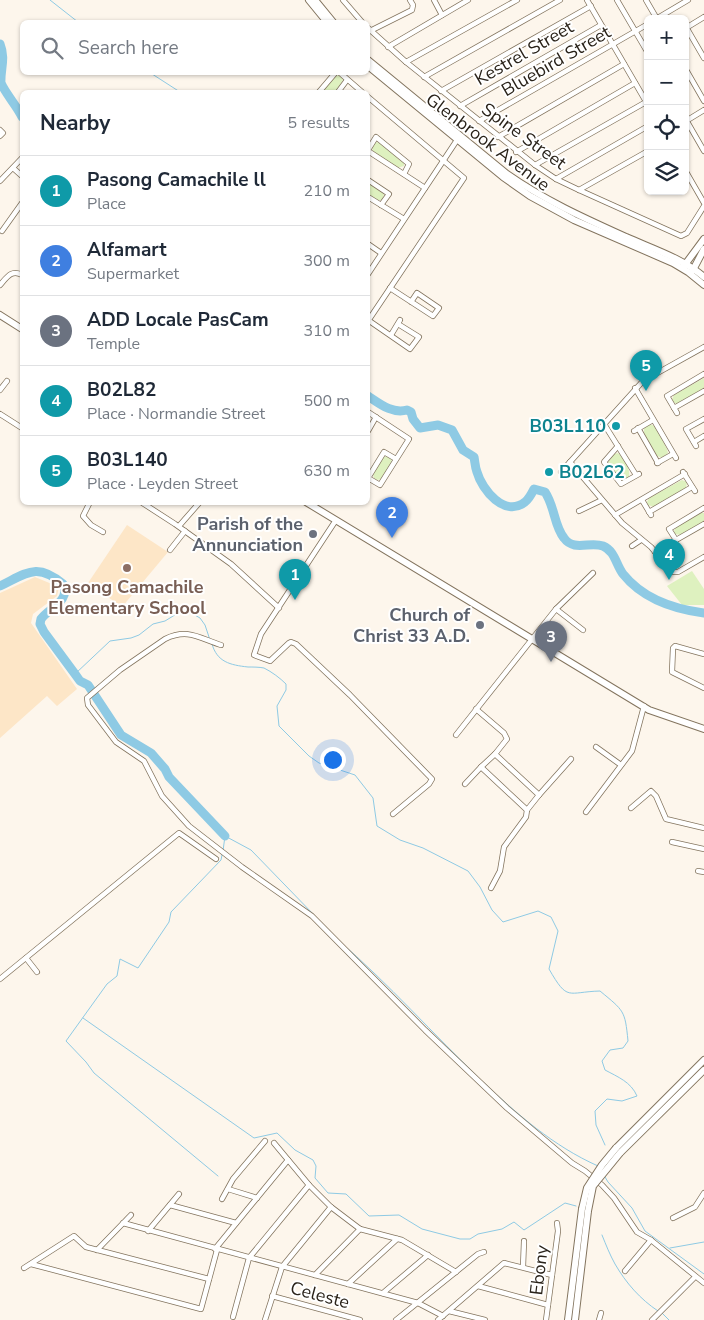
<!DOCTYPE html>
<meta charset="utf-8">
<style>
:root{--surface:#fff;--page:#f2f2f3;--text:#1f2937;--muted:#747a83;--line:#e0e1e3;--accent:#d04374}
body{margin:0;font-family:"Nunito Sans",sans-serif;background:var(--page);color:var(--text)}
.controls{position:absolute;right:15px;top:15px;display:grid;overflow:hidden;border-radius:8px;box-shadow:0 1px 4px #0004}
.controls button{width:45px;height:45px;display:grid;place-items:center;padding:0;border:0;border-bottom:1px solid var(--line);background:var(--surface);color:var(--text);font:25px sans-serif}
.you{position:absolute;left:332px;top:759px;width:18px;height:18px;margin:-12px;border:4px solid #fff;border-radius:50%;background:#1a73e8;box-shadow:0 0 0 8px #1a73e833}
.badge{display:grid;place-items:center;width:32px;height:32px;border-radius:50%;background:var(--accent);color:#fff;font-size:16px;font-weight:700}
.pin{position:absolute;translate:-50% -41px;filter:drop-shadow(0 1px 2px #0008)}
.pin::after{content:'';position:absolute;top:26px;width:18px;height:15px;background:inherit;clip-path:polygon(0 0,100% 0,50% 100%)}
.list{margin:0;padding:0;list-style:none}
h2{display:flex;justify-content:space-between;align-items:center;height:65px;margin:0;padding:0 20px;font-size:21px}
h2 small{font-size:16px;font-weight:400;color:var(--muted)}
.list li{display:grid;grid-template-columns:32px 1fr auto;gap:15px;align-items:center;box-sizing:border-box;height:70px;padding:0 20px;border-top:1px solid var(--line)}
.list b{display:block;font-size:19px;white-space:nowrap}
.list p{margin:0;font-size:16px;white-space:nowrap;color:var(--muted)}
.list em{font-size:16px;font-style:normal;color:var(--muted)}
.icon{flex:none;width:28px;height:28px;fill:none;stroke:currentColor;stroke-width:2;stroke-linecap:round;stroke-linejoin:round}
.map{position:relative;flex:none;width:704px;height:1320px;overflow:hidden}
.search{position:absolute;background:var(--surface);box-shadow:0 1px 4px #0004;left:20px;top:20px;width:350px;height:55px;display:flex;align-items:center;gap:12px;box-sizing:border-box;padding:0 18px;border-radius:8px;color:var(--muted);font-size:19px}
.panel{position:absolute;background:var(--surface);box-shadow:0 1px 4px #0004;left:20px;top:90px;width:350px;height:415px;border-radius:8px}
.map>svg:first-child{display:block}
.built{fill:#fde6c7}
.green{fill:#def1bf}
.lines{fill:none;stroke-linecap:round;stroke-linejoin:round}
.stream{stroke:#8ecae4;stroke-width:1}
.river{stroke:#8ecae4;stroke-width:9}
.street-casing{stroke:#83745e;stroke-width:6}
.secondary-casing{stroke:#83745e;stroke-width:8}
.street{stroke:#fff;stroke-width:4.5}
.secondary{stroke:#fff;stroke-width:6}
.secondary-bridge-casing{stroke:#83745e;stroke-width:8;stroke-linecap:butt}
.secondary-bridge{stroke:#fff;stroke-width:6}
.culture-dot{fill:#0f9aa8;stroke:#fff;stroke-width:2}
.worship-dot{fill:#6b7280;stroke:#fff;stroke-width:2}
.education-dot{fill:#8d6e63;stroke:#fff;stroke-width:2}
.labels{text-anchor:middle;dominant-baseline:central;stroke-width:4;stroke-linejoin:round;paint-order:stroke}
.street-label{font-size:18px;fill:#292219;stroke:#fff}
.culture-label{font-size:18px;font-weight:bold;fill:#0d838f;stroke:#fff;text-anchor:end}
.worship-label{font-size:18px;font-weight:bold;fill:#5b616d;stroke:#fff;text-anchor:end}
.education-label{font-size:18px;font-weight:bold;fill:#785e54;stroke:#fff}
</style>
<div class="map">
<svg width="704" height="1320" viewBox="0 0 704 1320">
<rect width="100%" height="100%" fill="#fdf6ec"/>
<g class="built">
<path d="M 127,525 L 168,552 L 122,607 L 88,583 Z"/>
<path d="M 35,577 L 59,587 L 57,596 L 33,614 L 31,623 L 77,689 L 57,706 L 47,696 L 0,738 L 0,593 Z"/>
</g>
<g class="green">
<path d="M 340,75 L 343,80 L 336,92 L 322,92 L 335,76 Z"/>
<path d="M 376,142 L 380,143 L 404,163 L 404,166 L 397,168 L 373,152 L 372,146 Z"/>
<path d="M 368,182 L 383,192 L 384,195 L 382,200 L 377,200 L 368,194 Z"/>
<path d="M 704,378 L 704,389 L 677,404 L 673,402 L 672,399 L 674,395 Z"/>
<path d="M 649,424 L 655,426 L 667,449 L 668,453 L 663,458 L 657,456 L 644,433 L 644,427 Z"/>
<path d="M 618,453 C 624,458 631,470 629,477 L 623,480 L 619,479 L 608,462 L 614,454 Z"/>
<path d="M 386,456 L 391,458 L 392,463 L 382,479 L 377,480 L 374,478 L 373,474 L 383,458 Z"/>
<path d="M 682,480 L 687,482 L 686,488 L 654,507 L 648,505 L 647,502 L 649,498 Z"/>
<path d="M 701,513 L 704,513 L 704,522 L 681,535 L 675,534 L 674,531 L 676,527 Z"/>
<path d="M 692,571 L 704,589 L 704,605 L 682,605 L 667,586 Z"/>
</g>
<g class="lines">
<g class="stream">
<path d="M 50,0 L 78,22"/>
<path d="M 149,72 L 180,92"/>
<path d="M 212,644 C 217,662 230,665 248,667 C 253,667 259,667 264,668 C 272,672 280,678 286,684 L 286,690 L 277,706 L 279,726 L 309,756 L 319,763 L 355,775 L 373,798 L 377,826 L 400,840 L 423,848 L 468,871 L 480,887 L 492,910 L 503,922 L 538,911 L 551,917 L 558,931 L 549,969 C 568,1002 567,992 600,991 C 624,1011 625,1010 628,1041 L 623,1048 L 610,1050 L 602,1061 L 605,1070 C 618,1077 631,1082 637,1096 L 622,1101 L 607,1099 L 595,1111 L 596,1125 L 605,1145"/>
<path d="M 75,674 L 110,641 L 131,638 L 139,635 L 153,624 L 165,621 L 178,613 L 185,611 L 193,614 L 200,618 L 205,625 L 210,640"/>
<path d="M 223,851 L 225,836 L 251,850 L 316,917"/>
<path d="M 338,940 C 389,984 433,1034 482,1081 C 517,1114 553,1146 598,1166"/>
<path d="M 83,1018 L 254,1138 L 277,1133 L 295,1150 L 313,1160 L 316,1166 L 315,1178 L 328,1193 L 346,1194 L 369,1216 L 399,1215 L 422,1229 L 460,1239 L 470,1239 L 478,1234 L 502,1229 L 514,1222 L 524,1230 L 565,1203 L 576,1206"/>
<path d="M 218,1176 L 94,1073 L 86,1062 L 66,1041 L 107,984 L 117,976 L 120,959 L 138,968 L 169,922 L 171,912 L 221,860 L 222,855"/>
<path d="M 605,1177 L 608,1182 L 632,1208 L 645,1231 L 704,1274"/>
<path d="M 602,1235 C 606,1245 610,1255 615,1264 C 626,1283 640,1299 658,1311"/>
<path d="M 670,1248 L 704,1242"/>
<path d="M 662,1313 L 669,1320"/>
</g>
<g class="river">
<path d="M 0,44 C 6,59 0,70 1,83 C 5,93 17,106 22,117"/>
<path d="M 368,396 C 380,404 392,414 407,410 L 411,412 L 413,419 L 420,428 L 438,425 L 452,430 L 463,450 L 474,457 C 475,462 475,467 477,472 C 482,490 505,518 525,502 C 529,499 532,493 534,489 L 545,492 C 555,507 554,526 564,538 C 574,552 590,541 603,546 C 615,551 616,565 623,574 C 643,599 673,609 704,613"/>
<path d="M 0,586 C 27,573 37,562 63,584 C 71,601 49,608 41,619 L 40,624 L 44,632 L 75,674 L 80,681 L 88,685 L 121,735 L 151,753 L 165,769 L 169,777 L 225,836"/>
</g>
<g class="street-casing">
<g id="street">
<path d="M 343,0 L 362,22"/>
<path d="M 434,0 L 442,15"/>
<path d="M 587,0 L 648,105"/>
<path d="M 617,0 L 648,53"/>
<path d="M 646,0 L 657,19"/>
<path d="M 656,19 L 688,0"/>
<path d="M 686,27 L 704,58"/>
<path d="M 368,28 L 406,62 L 535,165 L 556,179 L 579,190 L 681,236 L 687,233 L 704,206"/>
<path d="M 686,28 L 704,17"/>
<path d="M 370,31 L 412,10 L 413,5 L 410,0"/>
<path d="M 388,47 L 468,0"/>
<path d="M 406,62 L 517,0"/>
<path d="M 685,68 L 704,101"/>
<path d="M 339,72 L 362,92"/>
<path d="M 424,77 L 560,0"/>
<path d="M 441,91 L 591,6"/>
<path d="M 319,92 L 336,72"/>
<path d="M 338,92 L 347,80"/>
<path d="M 368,97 L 464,178 L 368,321"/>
<path d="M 460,106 L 601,25"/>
<path d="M 685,118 L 704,151"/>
<path d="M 479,121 L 648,24"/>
<path d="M 686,121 L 704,110"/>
<path d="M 0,130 L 3,133 L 0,136"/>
<path d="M 498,137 L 624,64"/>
<path d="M 368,150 L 376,137 L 409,164 L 404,174"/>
<path d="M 368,151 L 425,188"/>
<path d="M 516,152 L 635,83"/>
<path d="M 535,165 L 646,102"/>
<path d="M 13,168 L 22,176"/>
<path d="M 685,170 L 704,203"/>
<path d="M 556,179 L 648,126"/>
<path d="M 368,180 L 389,194 L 381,205"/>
<path d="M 0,181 L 22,158"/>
<path d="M 579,190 L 648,151"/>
<path d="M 368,197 L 404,219"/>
<path d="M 2,231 L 22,203"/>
<path d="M 368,244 L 381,253"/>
<path d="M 368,274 L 457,140"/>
<path d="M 0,285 C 7,277 12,269 22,275"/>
<path d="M 390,288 L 433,316 L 439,308 L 417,293 L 411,302"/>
<path d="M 368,320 L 410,349 L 419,337 L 398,324"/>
<path d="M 391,335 L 400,320"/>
<path d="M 635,388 L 676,458"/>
<path d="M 0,390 L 7,381"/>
<path d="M 674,408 L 704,391"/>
<path d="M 368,412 L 409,439 L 380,485 L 368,478 L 384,452 L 396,459"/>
<path d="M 677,413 L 667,396 L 704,374"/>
<path d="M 0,414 L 22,428"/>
<path d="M 604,424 L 636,475"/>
<path d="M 638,428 L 658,463"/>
<path d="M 368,431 L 376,417"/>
<path d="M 634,431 L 653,420"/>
<path d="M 694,442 L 704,436"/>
<path d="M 618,446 L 604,462 L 621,484 L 639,474"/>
<path d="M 696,446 L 686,429 L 704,419"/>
<path d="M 570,462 L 622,523 L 651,547 L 672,572 L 678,572 L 704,557"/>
<path d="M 657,463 L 673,454"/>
<path d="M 561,472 L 643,381 L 704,347"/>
<path d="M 683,472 L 695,491"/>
<path d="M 642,500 L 651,515"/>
<path d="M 90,502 L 83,516 L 91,525 L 103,532"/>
<path d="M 141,502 L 175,524 L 231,564 L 279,608"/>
<path d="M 579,511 L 602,500"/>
<path d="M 649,512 L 692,487"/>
<path d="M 615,515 L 685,474"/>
<path d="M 336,520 L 261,634 L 254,655 L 270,661 L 289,643 L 291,642 L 296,644 L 350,695 L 432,779 L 429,784 L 393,814"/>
<path d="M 179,526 L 200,502"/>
<path d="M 676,540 L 669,529 L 704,508"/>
<path d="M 632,546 L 641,540"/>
<path d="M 170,550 L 185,531"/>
<path d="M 655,552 L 704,524"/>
<path d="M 556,609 L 593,573"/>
<path d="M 221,645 C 199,638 188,628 165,639 L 120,670 L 87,698 L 88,705 L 116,742 L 144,761 L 162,796 L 189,826 L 242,867 L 312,916 L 425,1030 L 507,1108 L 572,1163 L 585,1171 L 602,1185 L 614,1198 L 637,1232 L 651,1240 L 704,1283"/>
<path d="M 704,654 L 675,646 L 673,648 L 672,672 L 704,688"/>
<path d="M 476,709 L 504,733 L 507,739 L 495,754 L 481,767 L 527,810 L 526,817 L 504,847 L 500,871 L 491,888"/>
<path d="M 456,735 L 556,609 L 583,630"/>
<path d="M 596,747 L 621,765"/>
<path d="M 495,754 L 539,795 L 527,810"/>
<path d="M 465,784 L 481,767"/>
<path d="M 539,795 L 571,759"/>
<path d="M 631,808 L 651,791 L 656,796 L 666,819 L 704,828"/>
<path d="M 586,812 L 632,751 L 644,706"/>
<path d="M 672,842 L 704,849"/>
<path d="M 698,871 L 704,872"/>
<path d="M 26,958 L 37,972"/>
<path d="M 0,979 L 179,833 L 216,859"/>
<path d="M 274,1143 L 309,1185 L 331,1207 L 360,1229 L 402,1240 L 456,1272"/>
<path d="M 228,1189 L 257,1198"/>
<path d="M 222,1199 L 233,1179 L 265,1141"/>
<path d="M 170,1205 L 236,1223"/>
<path d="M 673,1218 L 695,1207 L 704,1193"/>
<path d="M 123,1223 L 418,1303 L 443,1316"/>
<path d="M 148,1231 L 179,1194"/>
<path d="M 215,1249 L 288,1160"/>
<path d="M 97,1250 L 131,1215"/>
<path d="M 31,1264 L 201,1309 L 217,1250"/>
<path d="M 523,1267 L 524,1241"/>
<path d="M 24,1268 L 74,1236 L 86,1247 L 209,1279"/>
<path d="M 625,1271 L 651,1240"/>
<path d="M 315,1275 L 360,1229"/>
<path d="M 348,1284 L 397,1239"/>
<path d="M 478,1286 L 548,1305"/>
<path d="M 383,1293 L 428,1255"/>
<path d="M 272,1296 L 360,1320"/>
<path d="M 449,1311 L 485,1320"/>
<path d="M 233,1317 L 249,1258 L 309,1185"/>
<path d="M 265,1320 L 282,1267 L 331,1207"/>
<path d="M 396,1320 L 478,1254 L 484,1252"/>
<path d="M 438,1320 L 504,1263 L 552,1275"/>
<path d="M 546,1320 L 558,1231 L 557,1223"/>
<path d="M 599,1320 L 601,1313"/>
<path d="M 652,1320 L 695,1277"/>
</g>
</g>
<g class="secondary-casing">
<g id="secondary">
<path d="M 309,0 L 327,22"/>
<path d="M 315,0 L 333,22"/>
<path d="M 368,60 L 507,174 C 544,200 584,218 626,237 C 653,249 682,258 704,277"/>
<path d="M 368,66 L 503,177 L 530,196 L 574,220 L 673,263 L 688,272 L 704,285"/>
<path d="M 684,266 L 704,239"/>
<path d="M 693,270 L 704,249"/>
<path d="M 0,315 L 22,329"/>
<path d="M 306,502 L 649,710 L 704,729"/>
<path d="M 616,1148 L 704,1060"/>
<path d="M 620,1153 L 704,1070"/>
<path d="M 568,1320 L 582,1209"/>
<path d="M 575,1320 L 588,1211"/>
</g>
</g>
<use href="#street" class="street"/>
<use href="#secondary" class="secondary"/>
<g class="secondary-bridge-casing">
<g id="secondary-bridge">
<path d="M 582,1209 L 587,1188 L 602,1165 L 616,1148"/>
<path d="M 588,1211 L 593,1186 L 620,1153"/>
</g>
</g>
<use href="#secondary-bridge" class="secondary-bridge"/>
</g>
<g class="culture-dot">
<circle cx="616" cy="426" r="5"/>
<circle cx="549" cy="472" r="5"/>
</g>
<g class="worship-dot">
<circle cx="313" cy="534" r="5"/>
<circle cx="480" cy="625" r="5"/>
</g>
<circle class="education-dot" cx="127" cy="568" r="5"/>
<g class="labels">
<g class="street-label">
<text transform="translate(524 53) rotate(-30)">Kestrel Street</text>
<text transform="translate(556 61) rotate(-30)">Bluebird Street</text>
<text transform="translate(524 136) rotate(36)">Spine Street</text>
<text transform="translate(488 142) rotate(37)">Glenbrook Avenue</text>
<text transform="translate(539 1270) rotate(-83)">Ebony</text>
<text transform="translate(320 1295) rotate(15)">Celeste</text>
</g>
<g class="culture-label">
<text x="606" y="426">B03L110</text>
<text x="559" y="472" text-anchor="start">B02L62</text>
</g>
<g class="worship-label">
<text x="303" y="524">Parish of the<tspan x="303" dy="21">Annunciation</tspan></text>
<text x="470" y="615">Church of<tspan x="470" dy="21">Christ 33 A.D.</tspan></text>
</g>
<g class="education-label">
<text x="127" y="587">Pasong Camachile<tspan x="127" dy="21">Elementary School</tspan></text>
</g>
</g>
</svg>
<div class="controls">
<button>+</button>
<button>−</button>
<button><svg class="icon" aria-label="locate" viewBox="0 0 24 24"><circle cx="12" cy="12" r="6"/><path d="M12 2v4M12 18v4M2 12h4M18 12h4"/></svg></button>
<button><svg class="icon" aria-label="layers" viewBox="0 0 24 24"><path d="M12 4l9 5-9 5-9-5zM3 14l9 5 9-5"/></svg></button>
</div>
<div class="you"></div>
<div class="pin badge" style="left:295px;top:600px;background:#0f9aa8">1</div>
<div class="pin badge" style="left:392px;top:538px;background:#3f7fe0">2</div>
<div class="pin badge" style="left:551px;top:662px;background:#6b7280">3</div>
<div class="pin badge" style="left:669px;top:580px;background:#0f9aa8">4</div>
<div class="pin badge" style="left:646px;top:391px;background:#0f9aa8">5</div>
<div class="search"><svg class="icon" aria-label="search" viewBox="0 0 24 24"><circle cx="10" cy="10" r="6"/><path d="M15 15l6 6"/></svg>Search here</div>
<section class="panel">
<h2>Nearby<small>5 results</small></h2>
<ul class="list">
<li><span class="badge" style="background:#0f9aa8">1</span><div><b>Pasong Camachile ll</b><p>Place</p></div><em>210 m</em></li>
<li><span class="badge" style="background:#3f7fe0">2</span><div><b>Alfamart</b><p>Supermarket</p></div><em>300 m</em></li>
<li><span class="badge" style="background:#6b7280">3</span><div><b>ADD Locale PasCam</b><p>Temple</p></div><em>310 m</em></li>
<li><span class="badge" style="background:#0f9aa8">4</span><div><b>B02L82</b><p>Place · Normandie Street</p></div><em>500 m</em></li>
<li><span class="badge" style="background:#0f9aa8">5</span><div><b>B03L140</b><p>Place · Leyden Street</p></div><em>630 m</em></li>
</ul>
</section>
</div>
